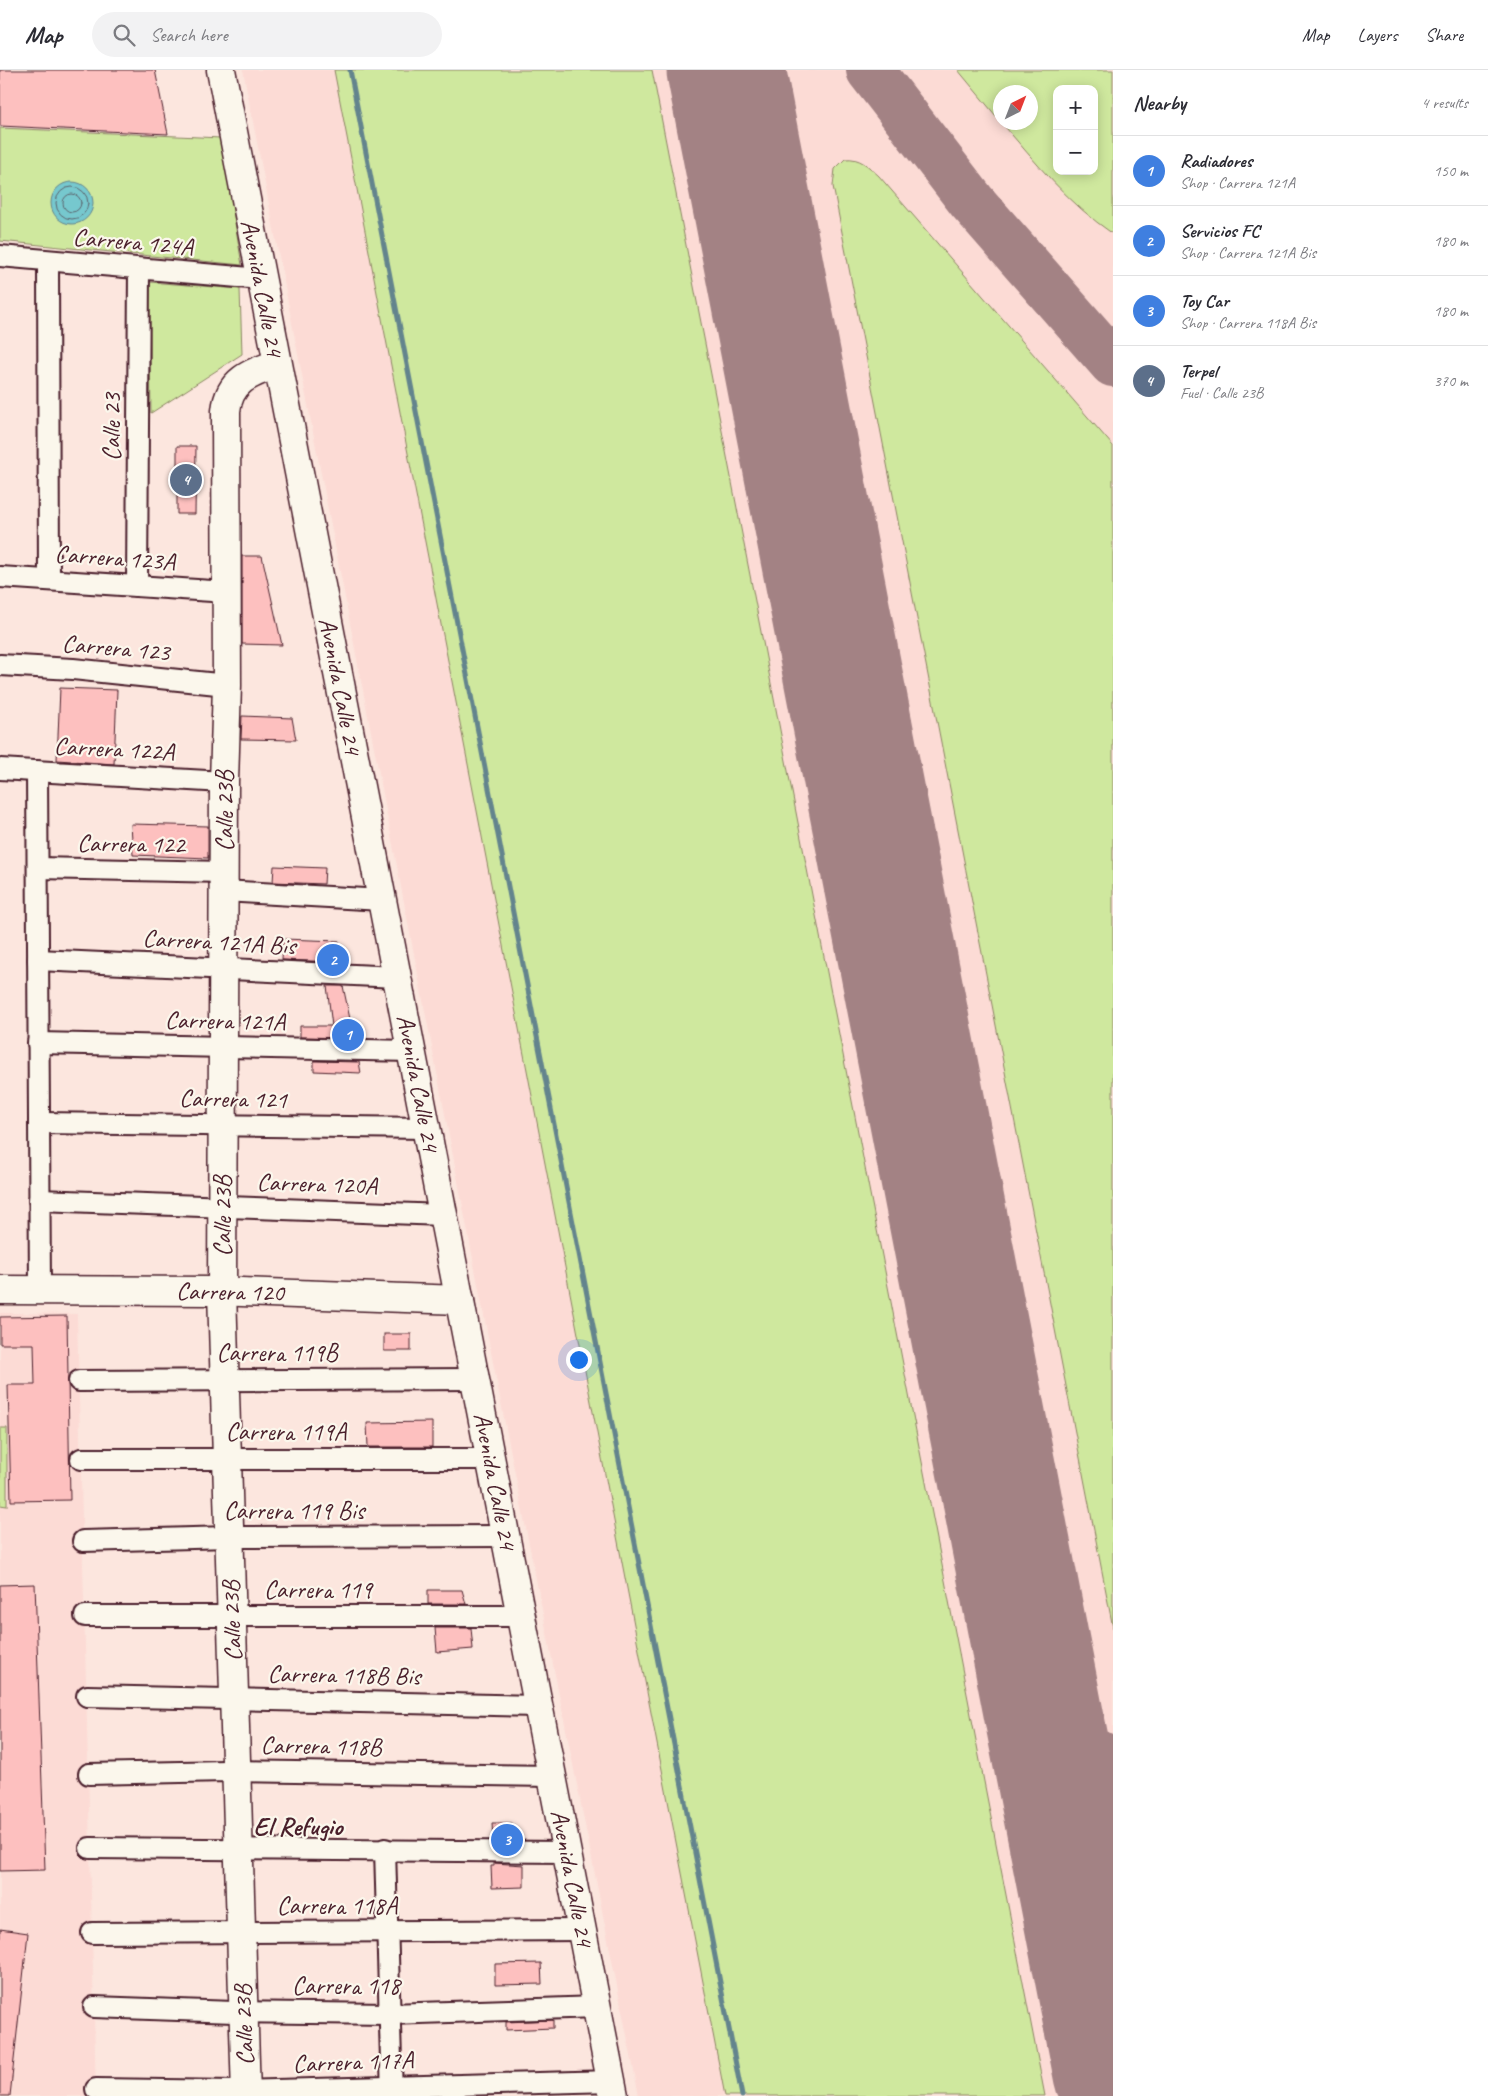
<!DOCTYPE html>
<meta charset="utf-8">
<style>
:root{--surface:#fff;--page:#f2f2f3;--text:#2b2b33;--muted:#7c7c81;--line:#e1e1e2;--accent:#1a73e8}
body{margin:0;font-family:Caveat,sans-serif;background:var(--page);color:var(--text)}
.controls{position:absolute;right:15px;top:15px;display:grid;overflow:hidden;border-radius:10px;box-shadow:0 2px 12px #0003}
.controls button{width:45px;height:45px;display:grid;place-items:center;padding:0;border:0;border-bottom:1px solid var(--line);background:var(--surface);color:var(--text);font:25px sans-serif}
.compass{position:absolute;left:993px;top:15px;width:45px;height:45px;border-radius:50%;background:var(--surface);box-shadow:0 2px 12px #0003;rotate:42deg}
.you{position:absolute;left:578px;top:1289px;width:18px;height:18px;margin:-12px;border:4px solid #fff;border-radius:50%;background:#1a73e8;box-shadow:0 0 0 8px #1a73e833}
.badge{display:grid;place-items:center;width:32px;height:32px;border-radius:50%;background:var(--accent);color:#fff;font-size:16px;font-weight:700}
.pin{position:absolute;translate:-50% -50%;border:2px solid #fff;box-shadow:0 1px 5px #0006}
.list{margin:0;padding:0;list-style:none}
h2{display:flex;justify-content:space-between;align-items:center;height:65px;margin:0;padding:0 20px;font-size:21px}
h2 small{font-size:16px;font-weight:400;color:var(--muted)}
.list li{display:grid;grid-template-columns:32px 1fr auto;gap:15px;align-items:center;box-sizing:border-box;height:70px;padding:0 20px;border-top:1px solid var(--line)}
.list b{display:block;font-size:19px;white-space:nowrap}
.list p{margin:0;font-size:16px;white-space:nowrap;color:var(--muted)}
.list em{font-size:16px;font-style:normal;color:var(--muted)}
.icon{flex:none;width:28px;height:28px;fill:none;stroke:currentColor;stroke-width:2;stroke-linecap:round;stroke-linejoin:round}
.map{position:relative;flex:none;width:1113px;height:2026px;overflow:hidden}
header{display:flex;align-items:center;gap:30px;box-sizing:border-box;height:70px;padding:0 25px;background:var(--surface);border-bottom:1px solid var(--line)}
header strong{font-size:24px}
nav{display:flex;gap:28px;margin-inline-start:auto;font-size:18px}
.search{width:350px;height:45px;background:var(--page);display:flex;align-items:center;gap:12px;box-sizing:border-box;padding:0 18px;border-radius:28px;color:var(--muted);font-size:19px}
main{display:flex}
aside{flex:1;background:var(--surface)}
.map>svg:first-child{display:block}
.built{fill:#fcdbd5;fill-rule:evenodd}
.green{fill:#cfe89e;stroke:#8c8464;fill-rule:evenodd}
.water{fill:#76c8ce;stroke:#64848d}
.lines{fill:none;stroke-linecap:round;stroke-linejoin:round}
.shore{stroke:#5c636c;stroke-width:1}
.stream{stroke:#64848d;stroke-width:5}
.taxiway{stroke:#a38284;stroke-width:48}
.runway{stroke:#a38284;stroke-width:119}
.building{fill:#fdc0bf;stroke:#4a1f2b}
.street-casing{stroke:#4a1f2b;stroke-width:24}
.secondary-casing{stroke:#4a1f2b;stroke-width:31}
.street{stroke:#fbf7ec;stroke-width:20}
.secondary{stroke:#fbf7ec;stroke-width:28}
.labels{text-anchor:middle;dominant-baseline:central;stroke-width:4.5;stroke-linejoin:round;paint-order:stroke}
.street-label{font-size:25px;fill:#4a1f2b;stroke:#fbf7ec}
.neighbourhood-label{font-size:26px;font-weight:bold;fill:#4a1f2b;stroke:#fbf7ec}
</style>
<header>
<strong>Map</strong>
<div class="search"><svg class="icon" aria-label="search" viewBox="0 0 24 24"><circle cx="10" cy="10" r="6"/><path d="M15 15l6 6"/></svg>Search here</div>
<nav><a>Map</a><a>Layers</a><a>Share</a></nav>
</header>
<main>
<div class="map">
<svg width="1113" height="2026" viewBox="0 0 1113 2026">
<rect width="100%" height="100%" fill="#fce6de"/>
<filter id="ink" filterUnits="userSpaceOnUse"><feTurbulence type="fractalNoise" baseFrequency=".02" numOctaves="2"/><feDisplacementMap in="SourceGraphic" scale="10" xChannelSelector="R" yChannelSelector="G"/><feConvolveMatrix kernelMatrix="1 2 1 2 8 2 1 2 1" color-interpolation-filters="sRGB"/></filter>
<g filter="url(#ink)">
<g class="built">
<path d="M 243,0 L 1113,0 L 1113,2026 L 639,2026 L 496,1308 ZM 1057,19 L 1094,19 L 1094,101 L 1057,101 ZM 1001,22 L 1030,22 L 1030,52 L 1001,52 Z"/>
<path d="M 0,1243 L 77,1244 L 96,2026 L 0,2026 Z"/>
</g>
<g class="green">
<path d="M 334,0 L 652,0 L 1045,2026 L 725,2026 Z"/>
<path d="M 958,0 L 1113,0 L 1113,164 C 1069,134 1035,92 1001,52 L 1030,52 L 1030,22 L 1001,22 L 1001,52 ZM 1057,19 L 1094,19 L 1094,101 L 1057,101 Z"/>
<path d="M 0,58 L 221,68 L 242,195 L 0,171 Z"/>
<path d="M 845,89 C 860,87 869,97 879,106 L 1113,376 L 1113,1558 L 833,116 L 835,99 Z"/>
<path d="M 149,212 L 240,219 L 242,284 L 151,343 Z"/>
<path d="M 0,1358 L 7,1358 L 7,1436 L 0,1435 Z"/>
</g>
<circle class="water" cx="72" cy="133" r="21"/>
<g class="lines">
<g class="shore">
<circle cx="72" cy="133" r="16"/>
<circle cx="72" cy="133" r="9"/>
</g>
<path class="stream" d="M 350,0 L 742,2026"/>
<g class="taxiway">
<path d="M 870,0 L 972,132 L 1113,293"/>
<path d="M 734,39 L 739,0"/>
<path d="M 1039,1622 L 1053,1652 L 1074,1672 L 1113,1691"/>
<path d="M 1077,1817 L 1080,1770 L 1093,1747 L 1113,1724"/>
</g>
<path class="runway" d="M 726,0 L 1113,2003"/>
</g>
<g class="building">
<path d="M 0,0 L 155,0 L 168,64 L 0,56 Z"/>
<path d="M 177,376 L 196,376 L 195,444 L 177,444 Z"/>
<path d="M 242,486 L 262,486 L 282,575 L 242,574 Z"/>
<path d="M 60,618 L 117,620 L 114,694 L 57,690 Z"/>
<path d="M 242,646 L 292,648 L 296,670 L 241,669 Z"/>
<path d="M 131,754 L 208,756 L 208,788 L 133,785 Z"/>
<path d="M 274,796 L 325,798 L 324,814 L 273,812 Z"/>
<path d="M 283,869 L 339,871 L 338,892 L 282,890 Z"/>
<path d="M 327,916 L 343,916 L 354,968 L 300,967 L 300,956 L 332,956 Z"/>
<path d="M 314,991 L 359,992 L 361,1003 L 314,1001 Z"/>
<path d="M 67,1246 L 70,1430 L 11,1431 L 8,1315 L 35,1315 L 34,1274 L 0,1274 L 0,1247 Z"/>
<rect x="384" y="1264" width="27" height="17"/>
<path d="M 432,1352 L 432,1377 L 368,1377 L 367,1353 Z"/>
<path d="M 35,1514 L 45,1800 L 0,1801 L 0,1515 Z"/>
<path d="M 428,1520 L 462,1520 L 466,1534 L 428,1534 Z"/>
<path d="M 435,1558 L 471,1558 L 473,1579 L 437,1582 Z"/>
<path d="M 492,1753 L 512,1753 L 512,1770 L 493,1770 Z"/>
<path d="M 494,1793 L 524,1795 L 524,1817 L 492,1818 L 491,1796 L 494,1796 Z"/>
<path d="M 0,1859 L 28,1863 L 10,2026 L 0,2026 Z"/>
<path d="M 541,1893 L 542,1914 L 495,1915 L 495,1894 Z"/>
<path d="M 553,1950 L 553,1958 L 506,1960 L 506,1952 Z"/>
</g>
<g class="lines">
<g class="street-casing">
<g id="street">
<path d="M 0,186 L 261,209"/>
<path d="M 48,191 L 49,510"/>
<path d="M 0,507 L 227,522"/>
<path d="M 137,516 L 139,199"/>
<path d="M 0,595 L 73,599 L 227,615"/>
<path d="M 0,699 L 224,712"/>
<path d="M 37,701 L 40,1220"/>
<path d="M 38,798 L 224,802"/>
<path d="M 224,821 L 382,830"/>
<path d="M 38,890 L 397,907"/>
<path d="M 38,973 L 411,981"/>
<path d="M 39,1053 L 427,1058"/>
<path d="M 39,1130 L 443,1145"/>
<path d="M 79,1311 L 475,1309"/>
<path d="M 81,1389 L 491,1389"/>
<path d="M 83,1471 L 229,1467 L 506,1466"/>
<path d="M 85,1546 L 521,1546"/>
<path d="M 87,1626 L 539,1636"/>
<path d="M 89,1704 L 226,1701 L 552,1706"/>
<path d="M 90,1778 L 567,1782"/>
<path d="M 385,1779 L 392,2026"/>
<path d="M 92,1863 L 582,1860"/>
<path d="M 94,1937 L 234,1942 L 390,1944 L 597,1937"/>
<path d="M 96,2019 L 235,2021 L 612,2011"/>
</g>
</g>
<g class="secondary-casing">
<g id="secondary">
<path d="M 221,0 L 614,2026"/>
<path d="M 0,1220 L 214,1221 L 460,1230"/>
<path d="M 246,2026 L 222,1221 L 224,712 L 227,615 L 226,341 C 229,310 251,303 277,294"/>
</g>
</g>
<use href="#street" class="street"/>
<use href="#secondary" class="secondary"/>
</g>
</g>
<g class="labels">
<g class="street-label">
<text transform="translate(133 172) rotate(5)">Carrera 124A</text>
<text transform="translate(262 218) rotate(79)">Avenida Calle 24</text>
<text transform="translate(112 357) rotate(-90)">Calle 23</text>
<text transform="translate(115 488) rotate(4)">Carrera 123A</text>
<text transform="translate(116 578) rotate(5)">Carrera 123</text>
<text transform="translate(340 616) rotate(79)">Avenida Calle 24</text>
<text transform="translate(114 679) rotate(3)">Carrera 122A</text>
<text transform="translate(225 741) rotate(-90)">Calle 23B</text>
<text transform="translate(131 774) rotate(1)">Carrera 122</text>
<text transform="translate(219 872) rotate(3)">Carrera 121A Bis</text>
<text transform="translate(225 951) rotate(1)">Carrera 121A</text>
<text transform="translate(418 1013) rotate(79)">Avenida Calle 24</text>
<text transform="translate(233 1029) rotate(1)">Carrera 121</text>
<text transform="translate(317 1114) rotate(2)">Carrera 120A</text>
<text transform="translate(223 1146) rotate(-90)">Calle 23B</text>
<text transform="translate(230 1222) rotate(1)">Carrera 120</text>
<text x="277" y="1283">Carrera 119B</text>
<text x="286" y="1362">Carrera 119A</text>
<text transform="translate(495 1411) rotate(79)">Avenida Calle 24</text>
<text x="294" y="1441">Carrera 119 Bis</text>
<text x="318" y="1520">Carrera 119</text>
<text transform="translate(232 1551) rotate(-92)">Calle 23B</text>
<text transform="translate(344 1605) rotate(1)">Carrera 118B Bis</text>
<text transform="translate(321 1676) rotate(1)">Carrera 118B</text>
<text transform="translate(572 1808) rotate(79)">Avenida Calle 24</text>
<text x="337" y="1836">Carrera 118A</text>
<text x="346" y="1916">Carrera 118</text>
<text transform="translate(244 1955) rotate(-92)">Calle 23B</text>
<text transform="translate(353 1992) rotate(-2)">Carrera 117A</text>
</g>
<g class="neighbourhood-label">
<text x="298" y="1756">El Refugio</text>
</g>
</g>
</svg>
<div class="controls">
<button>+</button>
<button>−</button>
</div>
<svg class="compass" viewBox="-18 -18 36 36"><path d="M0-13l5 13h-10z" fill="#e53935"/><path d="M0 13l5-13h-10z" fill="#7c7c81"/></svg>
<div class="you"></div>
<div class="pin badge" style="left:348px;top:965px;background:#3f7fe0">1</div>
<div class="pin badge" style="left:333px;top:890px;background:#3f7fe0">2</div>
<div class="pin badge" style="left:507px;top:1770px;background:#3f7fe0">3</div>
<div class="pin badge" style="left:186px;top:410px;background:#5c6f8a">4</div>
</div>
<aside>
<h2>Nearby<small>4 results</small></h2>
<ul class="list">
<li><span class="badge" style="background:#3f7fe0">1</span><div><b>Radiadores</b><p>Shop · Carrera 121A</p></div><em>150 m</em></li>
<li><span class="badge" style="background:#3f7fe0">2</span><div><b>Servicios FC</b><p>Shop · Carrera 121A Bis</p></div><em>180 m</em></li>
<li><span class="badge" style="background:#3f7fe0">3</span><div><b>Toy Car</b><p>Shop · Carrera 118A Bis</p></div><em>180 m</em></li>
<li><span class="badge" style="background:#5c6f8a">4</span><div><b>Terpel</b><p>Fuel · Calle 23B</p></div><em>370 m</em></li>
</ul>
</aside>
</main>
